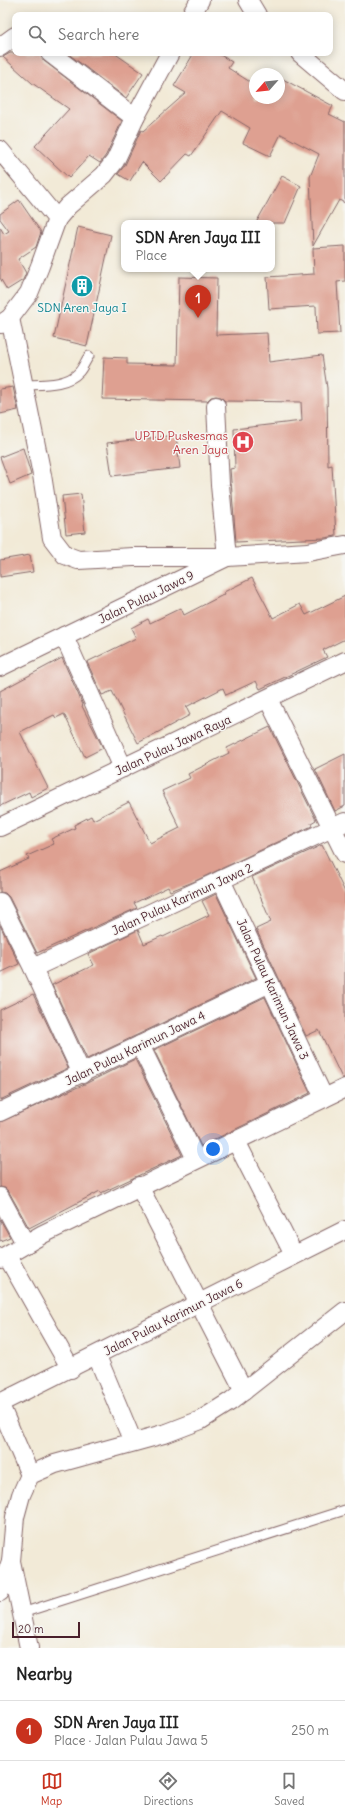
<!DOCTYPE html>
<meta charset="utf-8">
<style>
:root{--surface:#fff;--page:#f2f2f2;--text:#222;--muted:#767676;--line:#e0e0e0;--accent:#c8321e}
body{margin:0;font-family:Delius,sans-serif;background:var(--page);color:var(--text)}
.compass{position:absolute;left:249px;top:68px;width:36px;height:36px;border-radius:50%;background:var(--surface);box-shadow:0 2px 10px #0003;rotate:243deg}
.scale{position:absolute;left:12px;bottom:10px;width:68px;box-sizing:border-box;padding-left:4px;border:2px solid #4a1f2b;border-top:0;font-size:11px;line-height:14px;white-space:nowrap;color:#4a1f2b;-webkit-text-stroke:3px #f6f6f2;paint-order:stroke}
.you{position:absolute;left:213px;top:1149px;width:14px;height:14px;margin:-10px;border:3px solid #fff;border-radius:50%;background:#1a73e8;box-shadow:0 0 0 6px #1a73e833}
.badge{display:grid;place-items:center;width:26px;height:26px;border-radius:50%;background:var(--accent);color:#fff;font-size:13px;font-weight:700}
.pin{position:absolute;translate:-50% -33px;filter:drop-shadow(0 1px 2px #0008)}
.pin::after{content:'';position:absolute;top:21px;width:14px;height:12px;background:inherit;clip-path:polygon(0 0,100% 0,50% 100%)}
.popup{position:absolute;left:121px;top:220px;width:154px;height:52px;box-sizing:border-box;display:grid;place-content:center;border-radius:8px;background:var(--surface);filter:drop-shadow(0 1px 3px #0005);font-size:13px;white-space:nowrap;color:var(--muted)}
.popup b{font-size:15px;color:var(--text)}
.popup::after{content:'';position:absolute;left:50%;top:100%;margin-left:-8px;border:8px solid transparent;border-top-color:var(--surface)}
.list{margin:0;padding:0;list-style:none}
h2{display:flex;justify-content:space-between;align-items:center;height:52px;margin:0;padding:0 16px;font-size:17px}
h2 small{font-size:13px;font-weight:400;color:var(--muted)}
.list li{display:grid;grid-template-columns:26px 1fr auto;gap:12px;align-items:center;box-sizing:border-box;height:60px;padding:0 16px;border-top:1px solid var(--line)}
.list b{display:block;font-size:15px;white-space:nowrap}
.list p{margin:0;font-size:13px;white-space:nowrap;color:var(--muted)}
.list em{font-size:13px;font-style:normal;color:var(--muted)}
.icon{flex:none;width:22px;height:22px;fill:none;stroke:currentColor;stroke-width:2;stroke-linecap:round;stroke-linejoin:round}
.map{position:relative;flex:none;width:345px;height:1648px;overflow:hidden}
.search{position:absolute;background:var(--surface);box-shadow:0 2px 10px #0003;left:12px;right:12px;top:12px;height:44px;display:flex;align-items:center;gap:10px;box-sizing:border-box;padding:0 14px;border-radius:8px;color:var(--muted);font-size:15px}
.sheet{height:112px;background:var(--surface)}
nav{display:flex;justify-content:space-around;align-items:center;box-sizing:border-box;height:56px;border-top:1px solid var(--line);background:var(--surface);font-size:11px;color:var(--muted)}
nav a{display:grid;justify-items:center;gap:2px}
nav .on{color:var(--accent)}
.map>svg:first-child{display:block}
.building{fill:#dea091}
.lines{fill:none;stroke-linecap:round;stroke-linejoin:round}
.lane-casing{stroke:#856667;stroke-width:11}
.street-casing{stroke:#856667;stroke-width:20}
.lane{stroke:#fff;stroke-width:9}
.street{stroke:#fff;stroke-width:18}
.labels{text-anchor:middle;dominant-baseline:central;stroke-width:3;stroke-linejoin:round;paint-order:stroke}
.culture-label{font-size:12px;fill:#0d838f;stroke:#f6f6f2}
.health-label{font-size:12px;fill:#be3a42;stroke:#f6f6f2;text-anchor:end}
.street-label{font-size:12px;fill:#4a1f2b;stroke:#f6f6f2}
</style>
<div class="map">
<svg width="345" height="1648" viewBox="0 0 345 1648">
<rect width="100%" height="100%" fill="#f6f6f2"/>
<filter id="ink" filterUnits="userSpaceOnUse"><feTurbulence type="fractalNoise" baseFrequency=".025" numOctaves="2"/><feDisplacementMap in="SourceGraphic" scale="8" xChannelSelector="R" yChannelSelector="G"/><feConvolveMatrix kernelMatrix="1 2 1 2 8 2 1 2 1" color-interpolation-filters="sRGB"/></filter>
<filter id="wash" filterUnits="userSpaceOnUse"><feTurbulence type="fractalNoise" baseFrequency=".012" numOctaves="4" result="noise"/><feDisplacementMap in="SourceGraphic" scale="16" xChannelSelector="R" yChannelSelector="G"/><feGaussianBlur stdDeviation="0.9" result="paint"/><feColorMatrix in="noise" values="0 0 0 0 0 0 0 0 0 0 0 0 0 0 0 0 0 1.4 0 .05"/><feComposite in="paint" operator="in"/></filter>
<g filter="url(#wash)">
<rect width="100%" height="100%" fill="#f2ead7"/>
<g id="blocks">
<g class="building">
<path d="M 10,53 L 40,53 L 44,61 L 122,121 L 106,155 L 100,163 L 89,156 L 69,178 L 35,146 L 69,109 L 32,83 L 3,57 Z"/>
<path d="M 67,53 L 114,53 L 143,73 L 126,98 Z"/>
<path d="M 194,53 L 217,53 L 232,62 L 228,68 L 255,85 L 255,98 L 279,98 L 279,77 L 333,106 L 329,114 L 345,122 L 345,203 L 339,200 L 313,246 L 310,177 L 319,154 L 281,134 L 270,156 L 243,143 L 250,128 L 222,111 L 191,156 L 187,154 L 161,181 L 142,162 L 130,181 L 118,174 L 125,165 L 141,130 L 143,131 L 186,93 L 174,86 Z"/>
<path d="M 282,176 L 301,186 L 285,223 L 256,223 Z"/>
<path d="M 19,200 L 41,232 L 36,247 L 18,259 L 26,273 L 23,280 L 7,290 L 0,278 L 0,227 L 4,234 L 9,231 L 0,219 L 0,214 Z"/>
<path d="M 78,227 L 111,235 L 87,346 L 54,338 Z"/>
<path d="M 345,246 L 345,281 L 337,282 L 340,333 L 317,334 L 316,306 L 269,309 L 267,277 L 314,274 L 313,248 Z"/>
<path d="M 179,277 L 217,278 L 216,335 L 267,333 L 269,362 L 322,355 L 327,388 L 328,466 L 332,465 L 336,536 L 325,538 L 236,542 L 230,469 L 235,468 L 234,429 L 302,421 L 301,402 L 225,401 L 221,397 L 216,396 L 211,397 L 207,401 L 102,399 L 104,357 L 127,358 L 127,364 L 177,365 Z"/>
<path d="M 13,387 L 18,410 L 0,414 L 0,389 Z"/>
<path d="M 176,435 L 180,468 L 112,476 L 107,443 Z"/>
<path d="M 23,448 L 31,475 L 10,484 L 0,457 Z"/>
<path d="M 81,494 L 85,532 L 66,534 L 62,496 Z"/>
<path d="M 30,555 L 33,572 L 0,577 L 0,560 Z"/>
<path d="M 252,578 L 273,618 L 300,604 L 306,615 L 345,596 L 345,639 L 323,650 L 327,657 L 260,689 L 256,681 L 226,695 L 223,688 L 186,707 L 190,715 L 138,743 L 112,691 L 102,695 L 87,662 L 136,638 L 131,628 L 148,619 L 150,623 L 181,608 L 184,615 L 225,594 L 224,592 Z"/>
<path d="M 62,658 L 83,705 L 82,706 L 103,748 L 85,757 L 64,714 L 56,718 L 54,715 L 20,732 L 48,788 L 31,797 L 29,792 L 0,806 L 0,691 Z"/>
<path d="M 270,727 L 316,820 L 311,823 L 312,826 L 193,882 L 170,891 L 168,887 L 134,903 L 137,908 L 37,953 L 9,897 L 5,893 L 0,892 L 0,872 L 29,859 L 27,856 L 54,844 L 51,839 L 75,828 L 74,825 L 91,816 L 93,820 L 129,802 L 150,843 L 180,828 L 162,791 L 190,778 L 188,774 L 229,753 L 227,748 Z"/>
<path d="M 345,754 L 345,806 L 335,811 L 315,769 Z"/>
<path d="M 322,845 L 345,892 L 345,1078 L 342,1078 L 319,1030 L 306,1036 L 256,929 L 271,922 L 252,877 Z"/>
<path d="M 216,894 L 256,978 L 87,1059 L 52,985 L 94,965 L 88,954 L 138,930 L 144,944 L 162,936 L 163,937 L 209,915 L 202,901 Z"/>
<path d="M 0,925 L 19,964 L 0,973 Z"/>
<path d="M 33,994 L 68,1068 L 0,1100 L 0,1010 Z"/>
<path d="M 265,997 L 310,1093 L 201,1146 L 154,1050 Z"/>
<path d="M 135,1059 L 182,1155 L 101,1193 L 100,1191 L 29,1228 L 9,1192 L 5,1188 L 0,1187 L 0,1122 L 87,1083 Z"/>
<path d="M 0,1219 L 10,1237 L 0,1241 Z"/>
</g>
</g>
</g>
<g filter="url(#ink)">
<use href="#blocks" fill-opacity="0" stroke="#856667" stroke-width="1"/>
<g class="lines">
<g class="lane-casing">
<g id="lane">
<path d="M 24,385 C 41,384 67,386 79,372 C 83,368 85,361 89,356"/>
<path d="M 22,1613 L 345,1510"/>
</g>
</g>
<g class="street-casing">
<g id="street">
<path d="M 248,0 L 257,15"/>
<path d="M 191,15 L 200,0"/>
<path d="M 0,47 L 15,36"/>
<path d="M 50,53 L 135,118"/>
<path d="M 300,53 L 345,91"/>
<path d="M 0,150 L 57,219"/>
<path d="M 10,318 L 42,475 L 52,538 L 65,555 L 78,560 L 133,557 L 227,557 L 308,552 L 345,545"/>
<path d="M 1,324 L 10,318 L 29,293 L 40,266 L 57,219 L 68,206 L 104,175 L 115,161 L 135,118 L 170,53"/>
<path d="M 64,636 L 123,768"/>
<path d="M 0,667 L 227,557 L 220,485 L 216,406"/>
<path d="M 268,699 L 345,854"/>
<path d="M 0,827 L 345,661"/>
<path d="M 221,880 L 324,1098"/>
<path d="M 0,902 L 33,968 L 82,1074"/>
<path d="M 33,968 L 345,822"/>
<path d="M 140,1045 L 196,1159"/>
<path d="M 0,1112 L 270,983"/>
<path d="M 236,1141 L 294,1255"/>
<path d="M 139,1186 L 244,1391"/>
<path d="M 0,1197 L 25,1243"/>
<path d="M 7,1256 L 71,1369"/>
<path d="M 0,1259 L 43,1234 L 345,1088"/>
<path d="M 97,1356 L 133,1442"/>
<path d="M 0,1403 L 345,1230"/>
<path d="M 0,1405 L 30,1475"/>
<path d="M 0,1592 L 11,1561"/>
<path d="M 29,1648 L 11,1561 L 15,1517 L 21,1495 L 30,1475 L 55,1464 L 167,1433 L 201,1420 L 231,1401 L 345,1311"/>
</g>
</g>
<use href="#lane" class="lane"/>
<use href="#street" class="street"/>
</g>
</g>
<defs>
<g id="building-disc" transform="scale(1.15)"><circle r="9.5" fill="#0f9aa8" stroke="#f6f6f2"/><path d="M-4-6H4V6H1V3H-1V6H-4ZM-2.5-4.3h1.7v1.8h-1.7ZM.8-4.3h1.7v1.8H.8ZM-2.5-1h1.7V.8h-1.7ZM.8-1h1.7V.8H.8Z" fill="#fff"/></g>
<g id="hospital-disc" transform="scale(1.15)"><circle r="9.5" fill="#e0444e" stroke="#f6f6f2"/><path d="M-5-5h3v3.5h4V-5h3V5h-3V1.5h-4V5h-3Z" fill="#fff"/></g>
</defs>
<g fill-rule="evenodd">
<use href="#building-disc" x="82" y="286"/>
<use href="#hospital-disc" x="243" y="442"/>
</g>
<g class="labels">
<g class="culture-label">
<text x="82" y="307">SDN Aren Jaya I</text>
</g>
<g class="health-label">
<text x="228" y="435">UPTD Puskesmas<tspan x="228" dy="14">Aren Jaya</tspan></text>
</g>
<g class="street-label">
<text transform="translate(146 597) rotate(-26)">Jalan Pulau Jawa 9</text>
<text transform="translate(173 745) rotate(-25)">Jalan Pulau Jawa Raya</text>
<text transform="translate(182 899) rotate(-25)">Jalan Pulau Karimun Jawa 2</text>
<text transform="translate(273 989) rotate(65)">Jalan Pulau Karimun Jawa 3</text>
<text transform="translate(135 1048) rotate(-26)">Jalan Pulau Karimun Jawa 4</text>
<text transform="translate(173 1317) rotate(-27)">Jalan Pulau Karimun Jawa 6</text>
</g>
</g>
</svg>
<svg class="compass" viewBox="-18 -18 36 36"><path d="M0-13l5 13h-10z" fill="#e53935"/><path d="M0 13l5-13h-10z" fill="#767676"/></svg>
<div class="scale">20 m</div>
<div class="you"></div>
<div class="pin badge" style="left:198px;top:318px">1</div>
<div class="popup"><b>SDN Aren Jaya III</b>Place</div>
<div class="search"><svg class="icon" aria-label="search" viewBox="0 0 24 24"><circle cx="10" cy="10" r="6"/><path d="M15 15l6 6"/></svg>Search here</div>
</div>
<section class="sheet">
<h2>Nearby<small></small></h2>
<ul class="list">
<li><span class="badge">1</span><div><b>SDN Aren Jaya III</b><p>Place · Jalan Pulau Jawa 5</p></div><em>250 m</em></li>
</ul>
</section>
<nav>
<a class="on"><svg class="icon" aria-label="map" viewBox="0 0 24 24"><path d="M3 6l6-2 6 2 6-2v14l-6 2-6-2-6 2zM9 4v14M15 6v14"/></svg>Map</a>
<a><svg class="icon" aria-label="directions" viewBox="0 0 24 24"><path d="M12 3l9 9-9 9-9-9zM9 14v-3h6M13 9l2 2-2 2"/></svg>Directions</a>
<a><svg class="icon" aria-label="saved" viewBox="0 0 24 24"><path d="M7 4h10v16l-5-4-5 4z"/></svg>Saved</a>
</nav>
